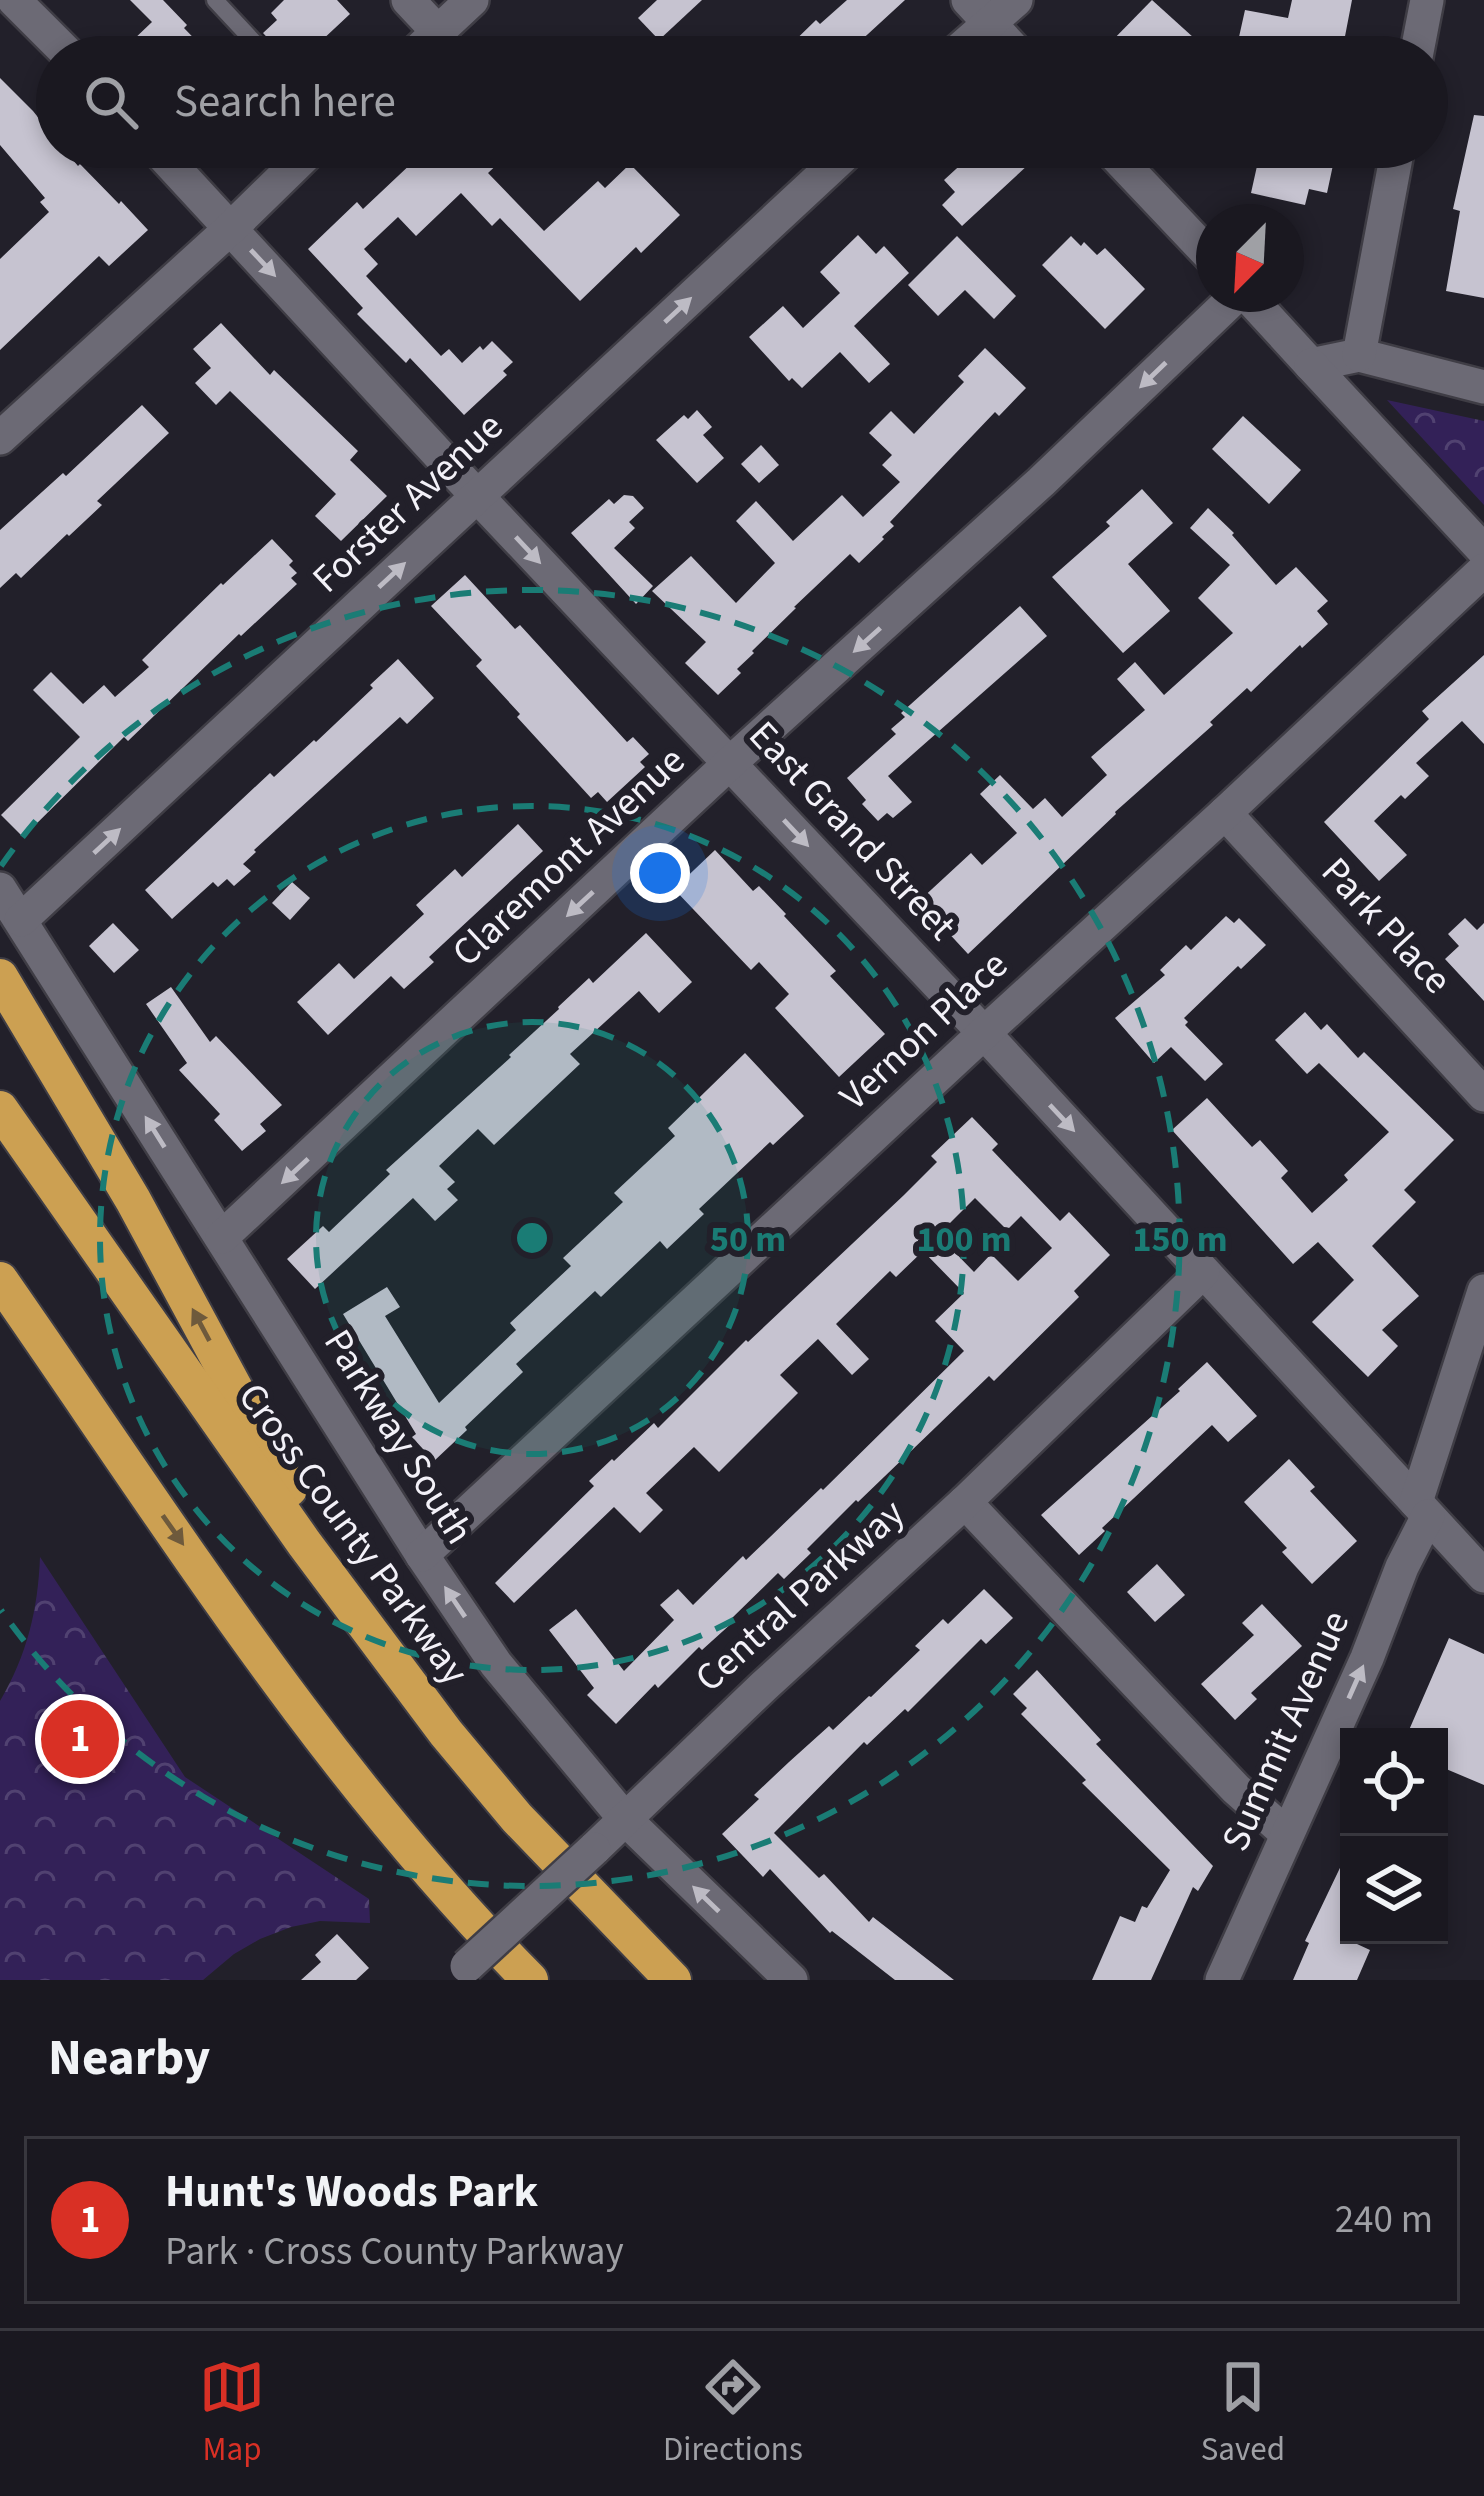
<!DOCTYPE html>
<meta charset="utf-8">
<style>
:root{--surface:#1a1820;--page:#27252d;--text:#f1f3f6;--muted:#9fa0a5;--line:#38373e;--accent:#d93025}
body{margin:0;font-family:"Source Sans 3",sans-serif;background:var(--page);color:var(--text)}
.controls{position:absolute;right:36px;bottom:36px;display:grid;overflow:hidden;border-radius:0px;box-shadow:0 6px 18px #0003}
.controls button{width:108px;height:108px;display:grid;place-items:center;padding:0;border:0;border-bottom:3px solid var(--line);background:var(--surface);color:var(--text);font:60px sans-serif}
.compass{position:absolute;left:1196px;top:204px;width:108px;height:108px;border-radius:50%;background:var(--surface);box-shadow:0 6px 18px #0003;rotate:204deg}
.you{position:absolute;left:660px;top:873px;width:42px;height:42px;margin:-30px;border:9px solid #fff;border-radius:50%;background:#1a73e8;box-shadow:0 0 0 18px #1a73e833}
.badge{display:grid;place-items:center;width:78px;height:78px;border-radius:50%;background:var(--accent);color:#fff;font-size:39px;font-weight:700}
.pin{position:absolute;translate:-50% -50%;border:6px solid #fff;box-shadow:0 3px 12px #0006}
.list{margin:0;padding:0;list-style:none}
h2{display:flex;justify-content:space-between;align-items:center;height:156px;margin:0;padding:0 48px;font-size:51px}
h2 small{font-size:39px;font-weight:400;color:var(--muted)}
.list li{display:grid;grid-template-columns:78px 1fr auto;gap:36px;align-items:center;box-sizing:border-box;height:168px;margin:0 24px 24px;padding:0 24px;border:3px solid var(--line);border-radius:0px}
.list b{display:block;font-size:45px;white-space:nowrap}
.list p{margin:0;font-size:39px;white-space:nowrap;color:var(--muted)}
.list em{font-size:39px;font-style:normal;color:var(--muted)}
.icon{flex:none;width:66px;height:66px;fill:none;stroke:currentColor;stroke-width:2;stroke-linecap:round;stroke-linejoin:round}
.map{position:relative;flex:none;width:1484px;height:1980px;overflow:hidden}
.search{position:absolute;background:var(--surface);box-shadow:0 6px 18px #0003;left:36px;right:36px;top:36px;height:132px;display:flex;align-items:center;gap:30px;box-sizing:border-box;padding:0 42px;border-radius:66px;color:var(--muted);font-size:45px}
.sheet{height:348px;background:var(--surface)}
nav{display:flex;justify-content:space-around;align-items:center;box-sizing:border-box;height:168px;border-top:3px solid var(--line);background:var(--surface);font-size:33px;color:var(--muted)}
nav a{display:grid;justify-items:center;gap:6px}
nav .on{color:var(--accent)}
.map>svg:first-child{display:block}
.park{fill:url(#park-crowns)}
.building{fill:#c6c3d0;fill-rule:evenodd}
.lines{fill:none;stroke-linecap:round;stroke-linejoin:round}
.lane-casing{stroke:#3f3d45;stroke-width:21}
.street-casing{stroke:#3f3d45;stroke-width:38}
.highway-casing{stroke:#3f3d45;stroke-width:40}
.lane{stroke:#6c6a75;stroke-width:16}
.street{stroke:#6c6a75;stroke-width:33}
.highway{stroke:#cca052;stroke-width:36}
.street-bridge-casing{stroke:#3f3d45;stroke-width:38;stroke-linecap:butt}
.street-bridge{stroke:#6c6a75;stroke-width:33}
.oneway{fill:#bdbbc4}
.oneway2{fill:#6e5a3c}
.ring{fill:none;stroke:#1a7c75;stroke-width:6;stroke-dasharray:21 15}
.labels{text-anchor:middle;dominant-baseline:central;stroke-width:12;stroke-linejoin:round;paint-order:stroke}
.street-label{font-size:39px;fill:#f3f1f8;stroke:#22202a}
.centre{fill:#1a7c75;stroke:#22202a;stroke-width:6}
.ring-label{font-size:36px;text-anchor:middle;font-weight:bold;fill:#1a7c75;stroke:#22202a;stroke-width:12;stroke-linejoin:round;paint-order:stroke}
</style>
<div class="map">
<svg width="1484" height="1980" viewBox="0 0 1484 1980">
<defs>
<pattern id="park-crowns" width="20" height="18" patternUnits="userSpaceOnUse" patternTransform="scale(3)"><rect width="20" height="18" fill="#332158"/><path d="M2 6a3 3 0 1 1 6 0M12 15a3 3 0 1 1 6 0" fill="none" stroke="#514271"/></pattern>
</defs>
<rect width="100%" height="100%" fill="#22202a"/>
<g class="park">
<path d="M 1387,400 L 1484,421 L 1484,505 Z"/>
<path d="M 40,1557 L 185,1777 L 369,1899 L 370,1923 L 320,1921 L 291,1927 L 260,1939 L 234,1954 L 203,1980 L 0,1980 L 0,1701 C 27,1655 38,1610 40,1557 Z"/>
</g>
<g class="building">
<path d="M 130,0 L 163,0 L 187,25 L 184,28 L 212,57 L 145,57 L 131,42 L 152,22 Z"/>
<path d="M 284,0 L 337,0 L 350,14 L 304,57 L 280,57 L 277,48 L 263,33 L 277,20 L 271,13 Z"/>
<path d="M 657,0 L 702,0 L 659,40 L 638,18 Z"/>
<path d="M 847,0 L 905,0 L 843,57 L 778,57 L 816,20 L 820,24 Z"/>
<path d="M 1152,0 L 1194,38 L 1175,57 L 1119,57 L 1107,46 Z"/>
<path d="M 1292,0 L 1352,0 L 1341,57 L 1307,57 L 1308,51 L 1239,37 L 1245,10 L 1288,18 Z"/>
<path d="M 0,78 L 33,111 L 57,141 L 57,147 L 62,147 L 78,166 L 80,164 L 119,204 L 121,201 L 148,230 L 109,266 L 99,256 L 0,350 L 0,259 L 49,212 L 40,202 L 45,198 L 0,145 Z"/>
<path d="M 1474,115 L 1484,116 L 1484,298 L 1446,291 L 1460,211 L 1453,209 Z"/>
<path d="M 402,147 L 516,147 L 488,173 L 544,231 L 598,181 L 605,188 L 630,164 L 680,215 L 641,253 L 636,247 L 580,301 L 500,218 L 492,226 L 461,193 L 416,236 L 398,217 L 364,249 L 378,264 L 366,276 L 441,356 L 449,349 L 462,363 L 480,346 L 483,350 L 492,341 L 513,362 L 503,371 L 507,375 L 464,415 L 410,358 L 406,363 L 357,314 L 363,308 L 308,249 L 357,202 L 363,209 L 415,160 Z"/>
<path d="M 980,147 L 1013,147 L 1029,164 L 962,226 L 942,205 L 955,192 L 944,180 Z"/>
<path d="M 1261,148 L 1333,165 L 1327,193 L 1309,189 L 1305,205 L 1251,193 Z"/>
<path d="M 858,235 L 876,254 L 884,246 L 909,273 L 854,326 L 890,364 L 869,383 L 840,352 L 802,388 L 792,378 L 789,381 L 749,337 L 783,306 L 803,328 L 840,293 L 820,272 Z"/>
<path d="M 957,236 L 1016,296 L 994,319 L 965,290 L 938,316 L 908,285 Z"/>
<path d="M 1071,236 L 1081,246 L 1084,242 L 1097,255 L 1105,248 L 1145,289 L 1105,329 L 1042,265 Z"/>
<path d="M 221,323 L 270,375 L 274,370 L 358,451 L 350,460 L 387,496 L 341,541 L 315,516 L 336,494 L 230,391 L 216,405 L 195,383 L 211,368 L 193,349 Z"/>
<path d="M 985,348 L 1026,388 L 999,416 L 995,412 L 890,522 L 894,526 L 882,537 L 884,539 L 859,563 L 850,554 L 794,607 L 796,608 L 752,651 L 754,653 L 737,669 L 741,673 L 718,695 L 685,663 L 706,642 L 652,591 L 691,556 L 736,603 L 775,563 L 736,521 L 756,501 L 793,541 L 842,495 L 863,517 L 900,482 L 882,465 L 892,455 L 869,433 L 891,411 L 914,434 L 964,382 L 958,376 Z"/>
<path d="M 142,405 L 169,433 L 97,501 L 102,505 L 69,536 L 67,534 L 21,578 L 16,573 L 0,588 L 0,530 L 63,473 L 66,476 Z"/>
<path d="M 697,410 L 712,427 L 703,435 L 724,458 L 697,483 L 656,440 L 684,415 L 688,419 Z"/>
<path d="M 1243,416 L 1301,470 L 1269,504 L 1212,449 Z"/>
<path d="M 761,445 L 779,465 L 759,483 L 741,464 Z"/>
<path d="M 1142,489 L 1173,523 L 1128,564 L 1170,611 L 1123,653 L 1052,577 L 1110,526 L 1106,522 Z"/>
<path d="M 624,495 L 633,496 L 644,508 L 629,522 L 635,528 L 614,548 L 653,586 L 636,604 L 571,533 L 609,499 L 614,504 Z"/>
<path d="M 1208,508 L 1234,533 L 1232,535 L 1276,585 L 1296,567 L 1328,601 L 1317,611 L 1328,624 L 1302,648 L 1300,645 L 1251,692 L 1247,688 L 1210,722 L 1213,725 L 1115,812 L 1116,814 L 968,954 L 919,901 L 971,853 L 982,865 L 1017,833 L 980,794 L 1000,775 L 1033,809 L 1045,798 L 1062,817 L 1107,775 L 1091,757 L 1145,710 L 1117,679 L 1135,662 L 1164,695 L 1233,633 L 1198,598 L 1230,565 L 1190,528 Z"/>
<path d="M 272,539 L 293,561 L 289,565 L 297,573 L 291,578 L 297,584 L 241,636 L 239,634 L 128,741 L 124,737 L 23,837 L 1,815 L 80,737 L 33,690 L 51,672 L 83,704 L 104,685 L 115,697 L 149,667 L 142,660 L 221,583 L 223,585 Z"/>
<path d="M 465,575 L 515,629 L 520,625 L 627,742 L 633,737 L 649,754 L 640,762 L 645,767 L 607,802 L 598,792 L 591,798 L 517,717 L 520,714 L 476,666 L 482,660 L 431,606 Z"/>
<path d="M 1020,606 L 1047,636 L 888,776 L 912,802 L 893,818 L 887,813 L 878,821 L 862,804 L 866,800 L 847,778 L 896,734 L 891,729 L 905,717 L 901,713 Z"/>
<path d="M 1484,655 L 1484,744 L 1462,721 L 1416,763 L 1429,776 L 1405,799 L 1401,795 L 1374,821 L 1407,855 L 1379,881 L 1324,822 L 1429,719 L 1422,711 Z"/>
<path d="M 398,659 L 434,698 L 407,724 L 400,717 L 254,850 L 256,852 L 243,864 L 251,871 L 234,886 L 227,879 L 218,887 L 213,882 L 172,919 L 145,890 L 270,773 L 274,777 L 314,740 L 316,742 L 373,688 L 370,685 Z"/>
<path d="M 518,824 L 543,851 L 429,957 L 434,962 L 404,989 L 391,976 L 328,1035 L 297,1002 L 339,963 L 354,979 L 424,914 L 416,905 L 455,869 L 462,877 Z"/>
<path d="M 715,850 L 753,891 L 759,886 L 786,914 L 784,916 L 836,971 L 830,976 L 885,1034 L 839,1077 L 775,1008 L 789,994 L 759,962 L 751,970 L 674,889 Z"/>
<path d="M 292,882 L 310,898 L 290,920 L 272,903 Z"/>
<path d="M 1226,916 L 1234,923 L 1239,918 L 1266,945 L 1241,969 L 1238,966 L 1184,1018 L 1188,1022 L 1185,1025 L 1223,1064 L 1205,1081 L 1171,1047 L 1154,1063 L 1115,1018 L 1165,975 L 1160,970 L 1186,945 L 1191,950 Z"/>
<path d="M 1465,918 L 1477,930 L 1484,923 L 1484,1001 L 1445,959 L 1459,946 L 1448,934 Z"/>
<path d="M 113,923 L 139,950 L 114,973 L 89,946 Z"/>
<path d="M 646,933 L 692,982 L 659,1013 L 639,991 L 570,1054 L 580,1064 L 494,1145 L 478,1129 L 439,1166 L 455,1182 L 447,1189 L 458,1200 L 435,1221 L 413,1198 L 315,1289 L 287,1259 L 323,1226 L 329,1232 L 390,1174 L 386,1170 L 511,1057 L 509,1055 L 559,1009 L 558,1007 L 589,978 L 593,983 Z"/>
<path d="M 171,987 L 210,1042 L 216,1036 L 282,1105 L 260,1124 L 266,1131 L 242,1151 L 214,1120 L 220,1114 L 179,1070 L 187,1063 L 146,1004 Z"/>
<path d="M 1305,1012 L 1321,1030 L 1327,1024 L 1358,1058 L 1364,1052 L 1454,1140 L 1404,1190 L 1416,1202 L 1372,1246 L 1419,1296 L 1382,1330 L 1398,1346 L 1368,1377 L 1312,1322 L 1354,1280 L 1318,1242 L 1293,1264 L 1172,1130 L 1207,1098 L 1252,1147 L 1260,1140 L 1288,1171 L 1281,1178 L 1312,1213 L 1348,1180 L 1344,1175 L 1389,1132 L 1319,1063 L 1307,1074 L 1275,1040 Z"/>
<path d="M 745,1053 L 804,1116 L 773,1145 L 770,1142 L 699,1209 L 704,1214 L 667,1249 L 660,1241 L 601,1297 L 595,1291 L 516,1364 L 523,1372 L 465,1427 L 467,1430 L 434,1461 L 412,1437 L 416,1434 L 343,1314 L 387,1287 L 400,1307 L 385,1316 L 439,1403 L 516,1330 L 510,1323 L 571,1266 L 563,1258 L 623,1202 L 614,1193 L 675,1136 L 668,1128 Z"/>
<path d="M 972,1117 L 998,1144 L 992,1150 L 1060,1221 L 1069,1212 L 1110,1255 L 1074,1291 L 1079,1297 L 994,1381 L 989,1376 L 858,1502 L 856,1500 L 807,1549 L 811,1553 L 784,1579 L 778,1573 L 731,1619 L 733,1622 L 702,1650 L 699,1647 L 658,1688 L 655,1684 L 616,1724 L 587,1695 L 594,1688 L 549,1630 L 576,1609 L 624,1671 L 674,1620 L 660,1605 L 678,1589 L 693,1605 L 743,1556 L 746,1560 L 821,1488 L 823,1490 L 964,1351 L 935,1321 L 964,1293 L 923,1251 L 896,1277 L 890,1271 L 836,1324 L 869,1359 L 852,1375 L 818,1339 L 780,1375 L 798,1393 L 719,1472 L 694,1447 L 646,1493 L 663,1510 L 640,1533 L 614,1507 L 514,1603 L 495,1583 L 594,1486 L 589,1481 L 612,1459 L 614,1461 L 654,1423 L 658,1428 L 746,1340 L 748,1342 L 904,1195 L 937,1162 L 931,1156 ZM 975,1198 L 1007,1230 L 1021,1216 L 1052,1248 L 1018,1281 L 991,1254 L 974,1272 L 938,1235 Z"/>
<path d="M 1207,1362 L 1257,1416 L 1228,1442 L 1212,1425 L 1102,1528 L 1105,1531 L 1079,1555 L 1041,1515 L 1180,1391 L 1178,1389 Z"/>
<path d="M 1289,1459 L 1315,1487 L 1310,1491 L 1357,1541 L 1312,1584 L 1282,1552 L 1287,1548 L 1244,1502 Z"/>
<path d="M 1157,1564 L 1185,1595 L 1155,1622 L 1127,1592 Z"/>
<path d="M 984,1589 L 1013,1618 L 986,1644 L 981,1639 L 908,1712 L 905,1709 L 867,1745 L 864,1742 L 774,1833 L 819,1878 L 824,1874 L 869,1922 L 873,1917 L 954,1980 L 895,1980 L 832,1931 L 830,1933 L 770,1869 L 763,1877 L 722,1834 L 759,1799 L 754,1795 L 789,1762 L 829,1726 L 833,1730 L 869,1696 L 871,1697 L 920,1650 L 915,1646 L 943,1619 L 948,1624 Z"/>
<path d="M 1262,1604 L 1302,1646 L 1251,1693 L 1257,1699 L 1235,1720 L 1201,1684 L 1254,1635 L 1242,1623 Z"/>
<path d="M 1449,1638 L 1484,1654 L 1484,1785 L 1439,1766 L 1439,1737 L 1406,1737 Z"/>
<path d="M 1037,1670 L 1101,1740 L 1096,1744 L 1213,1866 L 1198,1891 L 1193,1887 L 1151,1980 L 1092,1980 L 1120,1916 L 1135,1922 L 1142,1906 L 1147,1908 L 1170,1870 L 1082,1783 L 1086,1780 L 1021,1714 L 1027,1708 L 1013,1694 Z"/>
<path d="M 1349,1849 L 1349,1935 L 1361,1935 L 1357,1944 L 1370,1950 L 1357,1980 L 1293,1980 L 1309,1943 L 1305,1941 Z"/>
<path d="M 337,1934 L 369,1968 L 356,1980 L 301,1980 L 321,1962 L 315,1955 Z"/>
</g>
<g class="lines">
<g class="lane-casing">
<path id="lane" d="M 215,0 L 268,57"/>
</g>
<g class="street-casing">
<g id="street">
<path d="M 14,0 L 71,57"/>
<path d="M 408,0 L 438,32"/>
<path d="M 968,0 L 1021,57"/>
<path d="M 411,57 L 472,0"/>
<path d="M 951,57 L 1016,0"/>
<path d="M 1416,57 L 1427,0"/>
<path d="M 155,147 L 477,496 L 984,1033 L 1484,1576"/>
<path d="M 1107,147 L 1214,260"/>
<path d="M 1246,294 L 1311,365 L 1359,355 L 1484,387"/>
<path d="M 1359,355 L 1398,147"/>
<path d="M 1311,365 L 1484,551"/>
<path d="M 0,438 L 231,228 L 314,147"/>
<path d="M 1225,813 L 1484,1095"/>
<path d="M 0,889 L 422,1555 L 496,1664 L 624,1818 L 791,1980"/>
<path d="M 21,920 L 853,147"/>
<path d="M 222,1237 L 730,763 L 1041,482 L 1238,294"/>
<path d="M 965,1502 L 1236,1789 L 1287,1834"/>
<path d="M 1416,1502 L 1484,1291"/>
<path d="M 422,1555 L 984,1033 L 1225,813 L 1484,570"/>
<path d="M 594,1849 L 764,1686 L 965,1502 L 1203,1272"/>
<path d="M 1222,1980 L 1367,1658 L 1402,1567 L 1428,1516"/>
</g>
</g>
<g class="highway-casing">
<g id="highway">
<path d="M 0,977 L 133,1200 L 289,1489"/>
<path d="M 0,1109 L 304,1543 L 446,1733 L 517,1818 L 673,1980"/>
<path d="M 0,1280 C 167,1520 323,1771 530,1980"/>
</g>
</g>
<use href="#lane" class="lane"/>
<use href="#street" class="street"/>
<use href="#highway" class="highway"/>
<g class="street-bridge-casing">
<path id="street-bridge" d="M 467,1966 L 594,1849"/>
</g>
<use href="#street-bridge" class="street-bridge"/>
</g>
<defs><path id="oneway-solid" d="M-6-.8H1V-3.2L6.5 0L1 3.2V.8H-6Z" transform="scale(3)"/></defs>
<g class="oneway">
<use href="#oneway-solid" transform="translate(263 263) rotate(47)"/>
<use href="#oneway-solid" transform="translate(678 310) rotate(-43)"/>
<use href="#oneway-solid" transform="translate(1153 375) rotate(136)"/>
<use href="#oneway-solid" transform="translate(528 550) rotate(47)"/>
<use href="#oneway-solid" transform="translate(392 575) rotate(-43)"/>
<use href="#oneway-solid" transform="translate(867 640) rotate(138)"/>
<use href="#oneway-solid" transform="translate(796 833) rotate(47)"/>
<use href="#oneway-solid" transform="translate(107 841) rotate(-43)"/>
<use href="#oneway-solid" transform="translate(580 904) rotate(137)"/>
<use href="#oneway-solid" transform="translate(1062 1118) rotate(47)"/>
<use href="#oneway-solid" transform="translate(155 1132) rotate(-122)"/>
<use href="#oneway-solid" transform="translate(295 1171) rotate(137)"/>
<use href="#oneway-solid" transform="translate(455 1602) rotate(-124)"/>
<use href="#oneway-solid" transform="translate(1356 1682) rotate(-66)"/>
<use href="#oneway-solid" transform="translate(706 1899) rotate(-136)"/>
</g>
<g class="oneway2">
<use href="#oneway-solid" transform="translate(201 1325) rotate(-118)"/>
<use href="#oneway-solid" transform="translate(173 1530) rotate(55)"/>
</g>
<circle cx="532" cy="1238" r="216" fill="#1a7c75" fill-opacity=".12"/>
<g class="ring">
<circle cx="532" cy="1238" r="216"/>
<circle cx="532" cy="1238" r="432"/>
<path d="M1 866A648 648 0 1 1 1 1610"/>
</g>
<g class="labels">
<g class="street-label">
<text transform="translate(408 503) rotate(-43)">Forster Avenue</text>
<text transform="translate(852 831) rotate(47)">East Grand Street</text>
<text transform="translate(569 857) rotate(-43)">Claremont Avenue</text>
<text transform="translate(1386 926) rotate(47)">Park Place</text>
<text transform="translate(924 1031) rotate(-43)">Vernon Place</text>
<text transform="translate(398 1437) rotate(58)">Parkway South</text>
<text transform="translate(353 1534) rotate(54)">Cross County Parkway</text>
<text transform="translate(800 1596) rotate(-42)">Central Parkway</text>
<text transform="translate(1286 1731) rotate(-66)">Summit Avenue</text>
</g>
</g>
<circle cx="532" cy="1238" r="18" class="centre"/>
<g class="ring-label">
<text x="748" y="1251">50 m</text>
<text x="964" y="1251">100 m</text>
<text x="1180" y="1251">150 m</text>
</g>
</svg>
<div class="controls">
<button><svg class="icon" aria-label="locate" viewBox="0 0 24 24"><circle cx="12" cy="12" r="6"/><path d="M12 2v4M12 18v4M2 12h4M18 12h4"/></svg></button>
<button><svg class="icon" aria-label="layers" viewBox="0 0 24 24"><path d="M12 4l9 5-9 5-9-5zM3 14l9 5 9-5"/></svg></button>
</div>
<svg class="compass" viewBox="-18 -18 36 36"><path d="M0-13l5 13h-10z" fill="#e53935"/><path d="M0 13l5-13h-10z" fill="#9fa0a5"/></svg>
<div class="you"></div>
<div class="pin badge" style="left:80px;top:1739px">1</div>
<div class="search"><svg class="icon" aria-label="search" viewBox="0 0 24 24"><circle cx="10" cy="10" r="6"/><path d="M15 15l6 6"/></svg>Search here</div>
</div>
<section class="sheet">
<h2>Nearby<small></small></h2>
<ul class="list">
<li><span class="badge">1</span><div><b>Hunt's Woods Park</b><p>Park · Cross County Parkway</p></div><em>240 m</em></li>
</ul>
</section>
<nav>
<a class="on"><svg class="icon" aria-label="map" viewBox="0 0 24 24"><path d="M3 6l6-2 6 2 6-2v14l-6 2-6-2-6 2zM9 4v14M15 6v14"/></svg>Map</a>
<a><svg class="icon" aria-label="directions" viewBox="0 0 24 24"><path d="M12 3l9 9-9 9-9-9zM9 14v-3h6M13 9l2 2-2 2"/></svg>Directions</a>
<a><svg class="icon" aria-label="saved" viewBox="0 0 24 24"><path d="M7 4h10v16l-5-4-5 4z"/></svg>Saved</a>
</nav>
